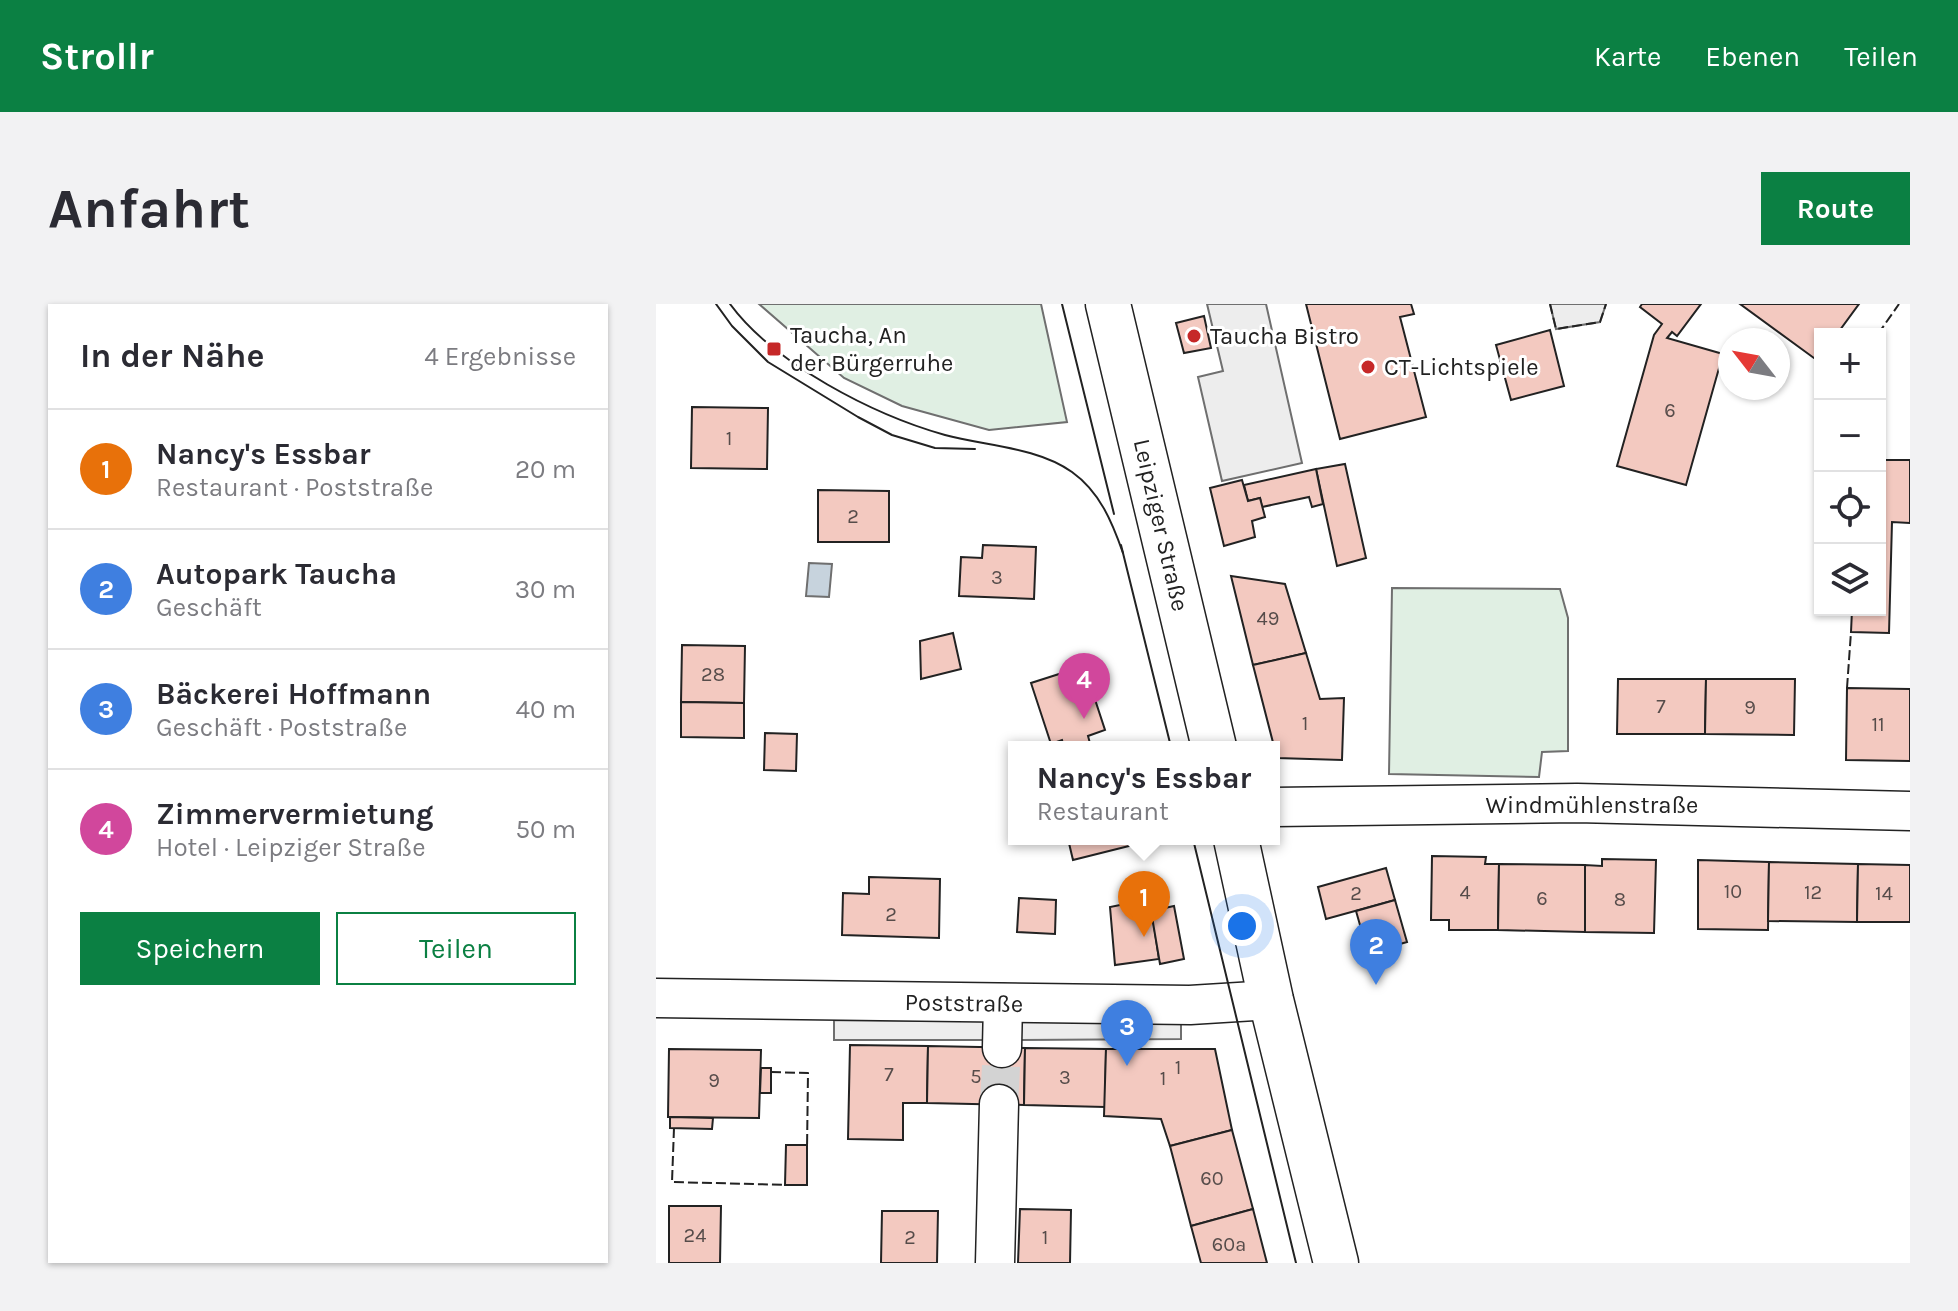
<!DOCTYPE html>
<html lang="de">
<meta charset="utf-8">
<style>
:root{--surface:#fff;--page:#f2f2f3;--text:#2b2b33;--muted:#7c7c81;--line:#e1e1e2;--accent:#0b8043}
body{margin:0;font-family:Karla,sans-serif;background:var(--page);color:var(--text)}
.controls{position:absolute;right:24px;top:24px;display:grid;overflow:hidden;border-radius:0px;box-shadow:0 2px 6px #0004}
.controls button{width:72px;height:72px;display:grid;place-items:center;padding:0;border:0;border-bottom:2px solid var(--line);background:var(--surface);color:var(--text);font:40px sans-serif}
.compass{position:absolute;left:1062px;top:24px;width:72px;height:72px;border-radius:50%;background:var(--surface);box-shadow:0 2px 6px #0004;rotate:301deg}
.you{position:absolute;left:586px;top:622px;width:28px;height:28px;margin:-20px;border:6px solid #fff;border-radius:50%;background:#1a73e8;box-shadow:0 0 0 12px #1a73e833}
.badge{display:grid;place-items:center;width:52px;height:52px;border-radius:50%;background:var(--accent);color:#fff;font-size:26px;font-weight:700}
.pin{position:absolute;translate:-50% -66px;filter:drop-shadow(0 2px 4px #0008)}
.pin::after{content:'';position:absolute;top:42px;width:28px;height:24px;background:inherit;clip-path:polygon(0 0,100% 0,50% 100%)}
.popup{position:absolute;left:352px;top:437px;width:272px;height:104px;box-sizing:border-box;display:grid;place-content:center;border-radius:0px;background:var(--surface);filter:drop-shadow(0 2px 6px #0005);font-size:26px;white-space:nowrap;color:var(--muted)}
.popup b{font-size:30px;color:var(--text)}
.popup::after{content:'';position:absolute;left:50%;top:100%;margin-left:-16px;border:16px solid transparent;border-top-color:var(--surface)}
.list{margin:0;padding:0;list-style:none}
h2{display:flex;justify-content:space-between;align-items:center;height:104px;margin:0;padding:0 32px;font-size:34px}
h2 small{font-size:26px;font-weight:400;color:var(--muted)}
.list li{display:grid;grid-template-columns:52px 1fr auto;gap:24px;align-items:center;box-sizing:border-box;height:120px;padding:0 32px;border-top:2px solid var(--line)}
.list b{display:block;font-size:30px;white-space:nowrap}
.list p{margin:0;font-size:26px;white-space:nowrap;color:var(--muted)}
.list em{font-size:26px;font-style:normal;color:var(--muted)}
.actions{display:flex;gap:16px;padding:24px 32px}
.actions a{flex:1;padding:18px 0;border:2px solid var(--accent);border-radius:0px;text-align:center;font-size:28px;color:var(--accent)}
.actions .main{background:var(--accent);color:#fff}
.icon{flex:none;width:44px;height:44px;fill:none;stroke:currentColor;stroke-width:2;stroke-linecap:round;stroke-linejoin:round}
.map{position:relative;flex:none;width:1254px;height:959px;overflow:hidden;border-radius:0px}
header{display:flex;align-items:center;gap:48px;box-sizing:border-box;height:112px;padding:0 40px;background:var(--accent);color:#fff}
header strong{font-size:38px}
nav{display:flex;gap:44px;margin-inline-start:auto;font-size:28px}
.intro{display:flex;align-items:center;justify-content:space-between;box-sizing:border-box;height:192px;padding:0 48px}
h1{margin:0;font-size:56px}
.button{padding:20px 36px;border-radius:0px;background:var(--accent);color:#fff;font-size:28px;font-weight:700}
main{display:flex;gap:48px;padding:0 48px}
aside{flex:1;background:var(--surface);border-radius:0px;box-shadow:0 2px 6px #0004}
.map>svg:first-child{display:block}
.green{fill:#e0efe3;stroke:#6f6f6f;stroke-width:2}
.parking{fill:#ededed;stroke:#6f6f6f;stroke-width:2}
.water{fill:#c7d3dd;stroke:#6f6f6f;stroke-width:2}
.building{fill:#f3c9c0;stroke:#222;stroke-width:2}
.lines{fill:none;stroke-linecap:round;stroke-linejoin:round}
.minor-tunnel{stroke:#d3d3d3;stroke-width:38;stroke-dasharray:38 19;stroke-linecap:butt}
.minor-casing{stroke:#222;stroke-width:41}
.major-casing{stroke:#222;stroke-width:47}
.minor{stroke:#fff;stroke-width:38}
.major{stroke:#fff;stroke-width:44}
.tram{stroke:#222;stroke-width:2}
.fence{stroke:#222;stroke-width:2;stroke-dasharray:10 4;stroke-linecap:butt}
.poi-dot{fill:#c62828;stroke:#fff;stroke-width:3}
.labels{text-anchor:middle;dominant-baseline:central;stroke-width:6;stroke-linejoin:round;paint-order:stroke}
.number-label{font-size:20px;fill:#564c4a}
.poi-label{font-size:24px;fill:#222;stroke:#fff;text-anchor:start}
.street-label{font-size:24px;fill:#222;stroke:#fff}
</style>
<header>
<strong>Strollr</strong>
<nav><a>Karte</a><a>Ebenen</a><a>Teilen</a></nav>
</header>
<div class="intro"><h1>Anfahrt</h1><a class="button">Route</a></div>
<main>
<aside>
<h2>In der Nähe<small>4 Ergebnisse</small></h2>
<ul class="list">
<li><span class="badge" style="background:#e8710a">1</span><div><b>Nancy's Essbar</b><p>Restaurant · Poststraße</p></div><em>20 m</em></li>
<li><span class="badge" style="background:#3f7fe0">2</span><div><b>Autopark Taucha</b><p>Geschäft</p></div><em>30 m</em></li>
<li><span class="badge" style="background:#3f7fe0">3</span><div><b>Bäckerei Hoffmann</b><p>Geschäft · Poststraße</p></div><em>40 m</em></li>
<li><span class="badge" style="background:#d1479c">4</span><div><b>Zimmervermietung</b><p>Hotel · Leipziger Straße</p></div><em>50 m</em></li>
</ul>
<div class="actions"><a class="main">Speichern</a><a>Teilen</a></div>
</aside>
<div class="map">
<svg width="1254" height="959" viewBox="0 0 1254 959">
<rect width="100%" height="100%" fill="#fff"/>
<g class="green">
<path d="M 103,0 L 385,0 L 411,118 L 333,126 L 246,102 L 188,74 Z"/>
<path d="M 736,284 L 904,285 L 912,314 L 912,447 L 886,448 L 883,473 L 733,470 Z"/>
</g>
<g class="parking">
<path d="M 551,0 L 610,0 L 646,159 L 566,177 L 542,73 L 567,67 Z"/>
<path d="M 894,0 L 950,0 L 944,18 L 900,25 Z"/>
<path d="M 525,714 L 525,735 L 365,736 L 365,716 Z"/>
<path d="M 178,716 L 332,717 L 331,736 L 178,736 Z"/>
</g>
<path class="water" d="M 153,259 L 176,260 L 173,293 L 150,292 Z"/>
<g class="building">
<path d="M 650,0 L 755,0 L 758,10 L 744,13 L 770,113 L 684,135 Z"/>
<path d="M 986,0 L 1045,0 L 1021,32 L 1016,28 L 1011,34 L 1067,50 L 1030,181 L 961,162 L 998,31 L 1006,20 L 984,3 Z"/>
<path d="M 1084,0 L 1203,0 L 1181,30 L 1164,30 L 1162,57 Z"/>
<path d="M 548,12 L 555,44 L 528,49 L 520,19 Z"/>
<path d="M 894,26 L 908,82 L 855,96 L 840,41 Z"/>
<path d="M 36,103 L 112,104 L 111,165 L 35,164 Z"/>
<path d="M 1224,156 L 1254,156 L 1254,219 L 1236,218 L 1233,329 L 1195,328 L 1196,306 L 1224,306 Z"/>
<path d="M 689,160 L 710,254 L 681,262 L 660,165 Z"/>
<path d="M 660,165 L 667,200 L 656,203 L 653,193 L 606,203 L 604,194 L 592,197 L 588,181 Z"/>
<path d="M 586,176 L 592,197 L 604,194 L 609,213 L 596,217 L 599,233 L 568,242 L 554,184 Z"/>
<path d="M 162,186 L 233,187 L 233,238 L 162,238 Z"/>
<path d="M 327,241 L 380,243 L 378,295 L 303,292 L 305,253 L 326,254 Z"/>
<path d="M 575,272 L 629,280 L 650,349 L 597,361 Z"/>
<path d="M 297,329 L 305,365 L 265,375 L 264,337 Z"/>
<path d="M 26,341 L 89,342 L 88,399 L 25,398 Z"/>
<path d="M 650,349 L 664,395 L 688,394 L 686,456 L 621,454 L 597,361 Z"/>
<path d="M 428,362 L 449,426 L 432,432 L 435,443 L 408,443 L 406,436 L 395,440 L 375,379 Z"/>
<path d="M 962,375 L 1050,375 L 1049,430 L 961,430 Z"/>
<path d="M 1050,375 L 1139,375 L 1138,431 L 1049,430 Z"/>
<path d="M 1191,384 L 1254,385 L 1254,457 L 1190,456 Z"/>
<path d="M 25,398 L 88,399 L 88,434 L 25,433 Z"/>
<path d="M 109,429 L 141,430 L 140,467 L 108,466 Z"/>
<path d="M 412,535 L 480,535 L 481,540 L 417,556 Z"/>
<path d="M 776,552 L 830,553 L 829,560 L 843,560 L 842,626 L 793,626 L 793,616 L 775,616 Z"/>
<path d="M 946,555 L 1000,556 L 998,629 L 929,628 L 929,561 L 946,562 Z"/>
<path d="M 1042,556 L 1113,558 L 1112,626 L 1042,625 Z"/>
<path d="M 1113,558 L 1202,560 L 1201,618 L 1112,617 Z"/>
<path d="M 843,560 L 929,561 L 929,628 L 842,626 Z"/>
<path d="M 1202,560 L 1254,561 L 1254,618 L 1201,618 Z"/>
<path d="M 730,564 L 739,596 L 670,615 L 662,583 Z"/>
<path d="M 213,573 L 284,575 L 283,634 L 186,631 L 187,589 L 213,590 Z"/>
<path d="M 363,594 L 400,596 L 399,630 L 361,628 Z"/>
<path d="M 494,595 L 503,655 L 459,661 L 454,603 Z"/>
<path d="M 739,596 L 751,638 L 712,649 L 700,607 Z"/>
<path d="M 518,602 L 528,655 L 504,660 L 495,607 Z"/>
<path d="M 194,741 L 272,742 L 271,799 L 247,799 L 247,836 L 192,835 Z"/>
<path d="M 272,742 L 369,744 L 368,801 L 271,799 Z"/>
<path d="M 369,744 L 450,745 L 449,803 L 368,801 Z"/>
<path d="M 13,745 L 105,746 L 103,814 L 12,813 Z"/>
<path d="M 450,745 L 559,745 L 576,826 L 514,842 L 505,815 L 448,812 Z"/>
<path d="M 105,764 L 115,764 L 115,789 L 104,789 Z"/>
<path d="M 14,813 L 57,814 L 56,825 L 14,824 Z"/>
<path d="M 576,826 L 597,905 L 535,922 L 514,842 Z"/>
<path d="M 130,841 L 151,841 L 151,881 L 129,881 Z"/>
<path d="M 13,902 L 65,902 L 64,959 L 13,959 Z"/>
<path d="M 364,905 L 415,906 L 414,959 L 362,959 Z"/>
<path d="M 597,905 L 611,959 L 545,959 L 535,922 Z"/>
<path d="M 226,907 L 282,907 L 281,959 L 225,959 Z"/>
</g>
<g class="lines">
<path class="minor-tunnel" d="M 343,800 L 346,744"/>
<g class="minor-casing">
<g id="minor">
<path d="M 618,503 L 921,499 L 1254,507"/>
<path d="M 0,694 L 534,701 L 615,696"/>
<path d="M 346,744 L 347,699"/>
<path d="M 339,959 L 343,800"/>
</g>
</g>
<g class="major-casing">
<g id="major">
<path d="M 452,0 L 558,443"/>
<path d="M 580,535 L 615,696 L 680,959"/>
</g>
</g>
<use href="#minor" class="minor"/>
<use href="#major" class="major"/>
<g class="tram">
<path d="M 60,0 L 76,22 L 112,58 L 202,113 L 236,131 L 279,144 L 319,145"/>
<path d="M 74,0 C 118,60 218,111 289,131 C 330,142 381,143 416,168 C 444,188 456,218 467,249"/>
<path d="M 406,0 L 458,210"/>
<path d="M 465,241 L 515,443"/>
<path d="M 537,535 L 640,959"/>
</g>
<g class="fence">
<path d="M 894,0 L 900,25 L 944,18 L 950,0"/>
<path d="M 1222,30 L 1243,0"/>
<path d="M 1191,384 L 1195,328"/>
<path d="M 115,768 L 152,769 L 151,846"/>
<path d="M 18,824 L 16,878 L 134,881"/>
</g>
</g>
<g class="poi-dot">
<circle cx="538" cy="32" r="8"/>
<rect x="110" y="37" width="16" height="16" rx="4"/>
<circle cx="712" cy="63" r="8"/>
</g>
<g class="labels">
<g class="number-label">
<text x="1014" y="106">6</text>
<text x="73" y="134">1</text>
<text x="197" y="212">2</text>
<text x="341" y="273">3</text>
<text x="612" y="314">49</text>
<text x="57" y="370">28</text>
<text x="1005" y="402">7</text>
<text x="1094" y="403">9</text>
<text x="649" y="419">1</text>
<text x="1222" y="420">11</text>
<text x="1077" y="587">10</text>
<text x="809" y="588">4</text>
<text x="1157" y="588">12</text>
<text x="700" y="589">2</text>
<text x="1228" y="589">14</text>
<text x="886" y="594">6</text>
<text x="964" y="595">8</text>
<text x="235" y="610">2</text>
<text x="522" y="763">1</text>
<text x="233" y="770">7</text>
<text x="320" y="772">5</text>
<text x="409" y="773">3</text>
<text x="507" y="774">1</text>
<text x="58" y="776">9</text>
<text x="556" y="874">60</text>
<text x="39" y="931">24</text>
<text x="254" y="933">2</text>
<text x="389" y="933">1</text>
<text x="573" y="940">60a</text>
</g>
<g class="poi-label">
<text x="134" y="31">Taucha, An<tspan x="134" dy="28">der Bürgerruhe</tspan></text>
<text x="554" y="32">Taucha Bistro</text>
<text x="728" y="63">CT-Lichtspiele</text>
</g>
<g class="street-label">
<text transform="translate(505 221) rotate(77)">Leipziger Straße</text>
<text x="936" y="501">Windmühlenstraße</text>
<text transform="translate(308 699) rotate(1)">Poststraße</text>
</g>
</g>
</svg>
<div class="controls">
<button>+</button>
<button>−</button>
<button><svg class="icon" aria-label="locate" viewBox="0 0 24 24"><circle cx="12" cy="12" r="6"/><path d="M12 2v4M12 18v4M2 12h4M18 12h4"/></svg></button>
<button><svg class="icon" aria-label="layers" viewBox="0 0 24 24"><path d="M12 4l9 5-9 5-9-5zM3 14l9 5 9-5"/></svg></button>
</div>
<svg class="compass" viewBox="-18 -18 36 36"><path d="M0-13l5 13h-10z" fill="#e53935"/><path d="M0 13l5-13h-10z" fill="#7c7c81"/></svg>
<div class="you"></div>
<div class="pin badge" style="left:488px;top:633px;background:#e8710a">1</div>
<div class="popup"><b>Nancy's Essbar</b>Restaurant</div>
<div class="pin badge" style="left:720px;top:681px;background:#3f7fe0">2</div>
<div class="pin badge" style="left:471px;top:762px;background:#3f7fe0">3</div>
<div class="pin badge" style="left:428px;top:415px;background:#d1479c">4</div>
</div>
</main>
